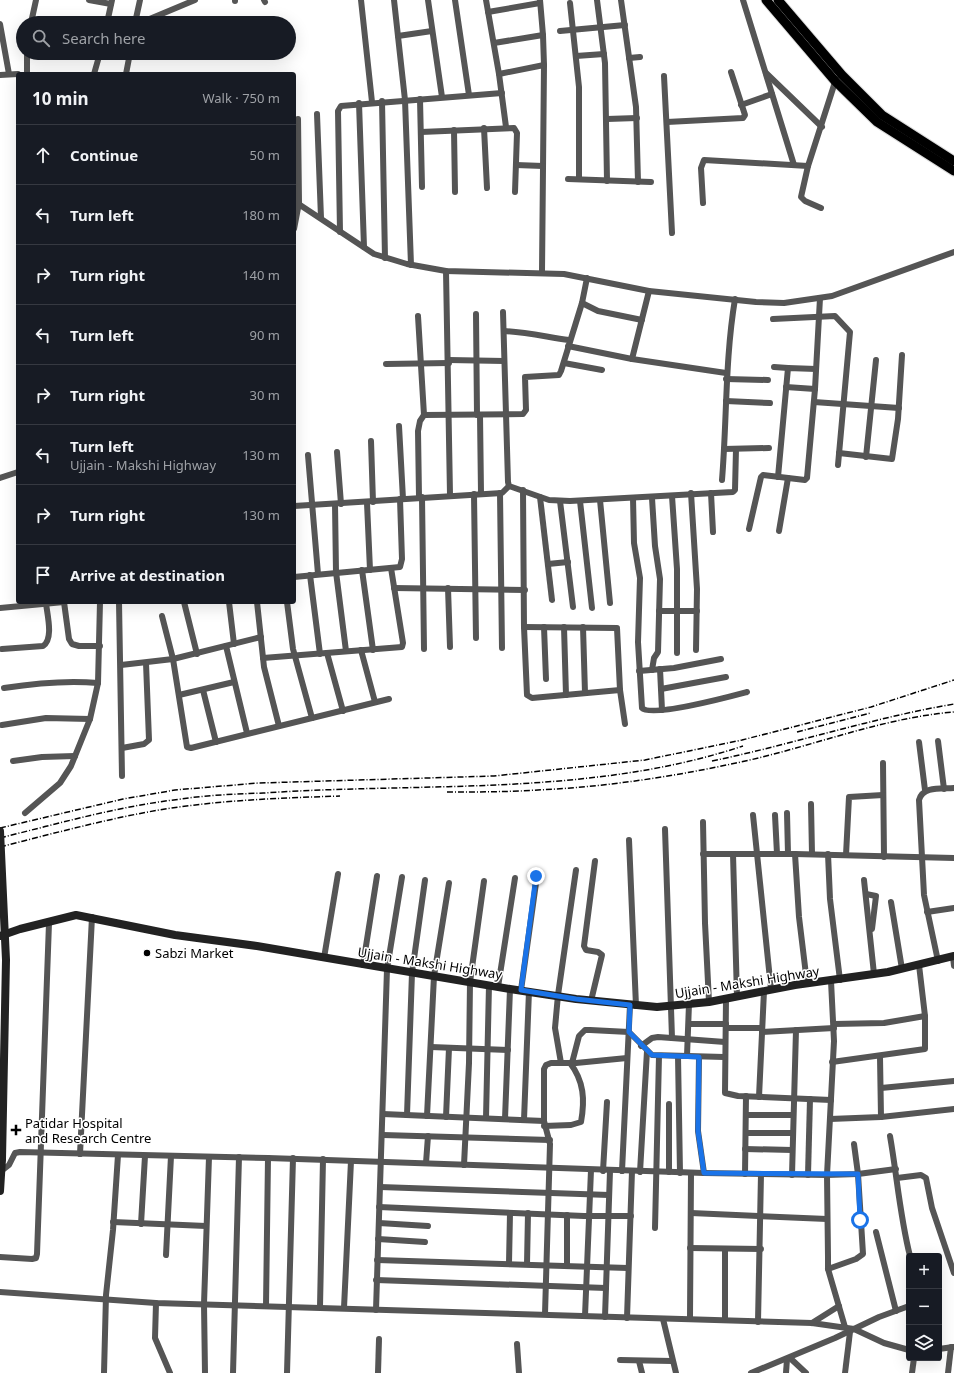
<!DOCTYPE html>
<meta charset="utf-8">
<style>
:root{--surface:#171b24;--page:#242831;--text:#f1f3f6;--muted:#9ea1a6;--line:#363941}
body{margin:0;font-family:"Noto Sans",sans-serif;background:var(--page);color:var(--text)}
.controls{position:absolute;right:12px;bottom:12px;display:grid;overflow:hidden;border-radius:4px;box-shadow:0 4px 16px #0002}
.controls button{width:36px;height:36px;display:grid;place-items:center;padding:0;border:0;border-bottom:1px solid var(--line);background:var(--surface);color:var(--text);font:20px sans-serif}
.stop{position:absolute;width:12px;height:12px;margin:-9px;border:3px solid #1a73e8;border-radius:50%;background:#fff}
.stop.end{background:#1a73e8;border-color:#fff;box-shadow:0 1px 4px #0008}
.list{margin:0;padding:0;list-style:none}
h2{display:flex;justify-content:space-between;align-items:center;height:52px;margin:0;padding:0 16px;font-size:17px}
h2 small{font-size:13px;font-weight:400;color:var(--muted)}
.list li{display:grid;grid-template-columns:26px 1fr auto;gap:12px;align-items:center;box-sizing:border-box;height:60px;padding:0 16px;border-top:1px solid var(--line)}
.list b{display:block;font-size:15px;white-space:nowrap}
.list p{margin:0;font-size:13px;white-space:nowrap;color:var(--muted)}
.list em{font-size:13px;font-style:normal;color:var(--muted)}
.icon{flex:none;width:22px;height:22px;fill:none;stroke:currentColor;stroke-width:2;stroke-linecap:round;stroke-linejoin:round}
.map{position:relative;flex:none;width:954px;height:1373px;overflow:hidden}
.search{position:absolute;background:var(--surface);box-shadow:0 4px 16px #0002;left:16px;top:16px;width:280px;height:44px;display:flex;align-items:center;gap:10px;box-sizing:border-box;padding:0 14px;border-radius:22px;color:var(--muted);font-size:15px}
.panel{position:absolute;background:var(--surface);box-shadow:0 4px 16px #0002;left:16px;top:72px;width:280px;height:532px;border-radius:4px}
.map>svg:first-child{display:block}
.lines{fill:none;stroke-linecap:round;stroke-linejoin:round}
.primary-casing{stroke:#dbdbdb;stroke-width:11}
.street{stroke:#555;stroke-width:6}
.secondary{stroke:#222;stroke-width:8}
.primary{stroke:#000;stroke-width:9}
.rail{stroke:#000;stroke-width:1.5;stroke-dasharray:6 2 1 2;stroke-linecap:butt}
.secondary-bridge{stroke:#222;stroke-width:8}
.route{stroke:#1a73e8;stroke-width:5}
.poi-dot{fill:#000;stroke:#fff;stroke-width:1.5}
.labels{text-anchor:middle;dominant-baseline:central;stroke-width:3;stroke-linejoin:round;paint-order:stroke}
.poi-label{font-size:13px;fill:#000;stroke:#fff;text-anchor:start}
.street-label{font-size:13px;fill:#000;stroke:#fff}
</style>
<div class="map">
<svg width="954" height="1373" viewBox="0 0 954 1373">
<rect width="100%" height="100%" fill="#fff"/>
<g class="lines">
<g class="primary-casing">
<g id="primary">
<path d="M 766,0 L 835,81 L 877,122 L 954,171"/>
<path d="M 778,0 L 842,75 L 882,115 L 954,161"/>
</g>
</g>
<g class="street">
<path d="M 89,0 L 111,4"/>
<path d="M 235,0 L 235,1"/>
<path d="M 264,0 L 265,2"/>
<path d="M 361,0 L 372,102"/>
<path d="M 394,0 L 405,100 L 411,265"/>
<path d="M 428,0 L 442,97"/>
<path d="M 455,0 L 469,95"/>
<path d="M 486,0 L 499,74 L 506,127"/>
<path d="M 540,0 L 543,35 L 544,65 L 542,272"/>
<path d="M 597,0 L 605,63 L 607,181"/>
<path d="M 621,0 L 636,107 L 638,182"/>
<path d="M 743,0 L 794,165"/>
<path d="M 570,3 L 579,87 L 579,179"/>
<path d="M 488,12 L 540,3"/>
<path d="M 31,23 L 36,0"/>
<path d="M 107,23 L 112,0"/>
<path d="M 135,23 L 140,0"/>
<path d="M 140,23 L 195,0"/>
<path d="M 0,24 L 9,74"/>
<path d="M 560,31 L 625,25"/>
<path d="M 398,36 L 432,31"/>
<path d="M 494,43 L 543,35"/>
<path d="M 27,53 L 27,74"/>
<path d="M 576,56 L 604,54"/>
<path d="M 629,58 L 640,57"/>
<path d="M 766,73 L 822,127"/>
<path d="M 94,74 L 100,53"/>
<path d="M 126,74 L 130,53"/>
<path d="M 499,74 L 544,65"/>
<path d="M 0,75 L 18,74"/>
<path d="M 664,76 L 672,233"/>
<path d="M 420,99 L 422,187"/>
<path d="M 382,101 L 385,258"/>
<path d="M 359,103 L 364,247"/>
<path d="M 741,105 L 772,94"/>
<path d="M 317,114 L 321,218"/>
<path d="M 607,119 L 637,118"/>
<path d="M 667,122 L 743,118 L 745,115 L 731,72"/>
<path d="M 484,128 L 487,188"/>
<path d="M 454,130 L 455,192"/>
<path d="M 421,132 L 514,128 L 517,133 L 515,192"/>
<path d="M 516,165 L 543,166"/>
<path d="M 808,166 L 801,197 L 805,201 L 821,208"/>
<path d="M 568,179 L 651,182"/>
<path d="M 294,201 L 374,254 L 407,264 L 446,271 L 564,274 L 649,291 L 756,302 L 784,303 L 832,296 L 954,252"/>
<path d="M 703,203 L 701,168 L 704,160 L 808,166 L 836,79"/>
<path d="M 294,229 L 299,203 L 298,119"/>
<path d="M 340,232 L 338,111 L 341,106 L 502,93"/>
<path d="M 446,271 L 450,495"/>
<path d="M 582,303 L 598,311 L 642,320"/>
<path d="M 503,312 L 508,482 L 509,486 L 549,500 L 570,501 L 733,492 L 735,490 L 736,449"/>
<path d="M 476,314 L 477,415"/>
<path d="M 418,316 L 424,415 L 523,414 L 526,410 L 525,377 L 559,375 L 561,371 L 582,303 L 587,278"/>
<path d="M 773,319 L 835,316 L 850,332 L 838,465"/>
<path d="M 504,331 C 526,332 547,337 569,340"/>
<path d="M 568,346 L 632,359 L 726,373"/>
<path d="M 632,359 L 649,291"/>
<path d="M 449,360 L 504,361"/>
<path d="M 564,363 L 602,370"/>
<path d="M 386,364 L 449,363"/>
<path d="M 774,367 L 788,368"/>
<path d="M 726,379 L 768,380"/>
<path d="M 786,387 L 815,389"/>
<path d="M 726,401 L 770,403"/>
<path d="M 814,402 L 899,408"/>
<path d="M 480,415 L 481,493"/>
<path d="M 399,426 L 403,499"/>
<path d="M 371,441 L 373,502"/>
<path d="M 724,449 L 769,448"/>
<path d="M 337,452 L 341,504"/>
<path d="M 839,453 L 892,459 L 898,419 L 902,355"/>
<path d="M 308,455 L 318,574"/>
<path d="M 866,457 L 876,360"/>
<path d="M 778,477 L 788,368 L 816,369"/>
<path d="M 0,478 L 18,472"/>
<path d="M 722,480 C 727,419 725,359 735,299"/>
<path d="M 523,490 L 524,627 L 527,695 L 532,698 L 620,690"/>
<path d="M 500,493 L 502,648"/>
<path d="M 691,493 L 697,589 L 696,650"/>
<path d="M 711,493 L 713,532"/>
<path d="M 474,494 L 476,638"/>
<path d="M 672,496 L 677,569 L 677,653"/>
<path d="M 419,497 L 418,431 L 420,421 L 424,415"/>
<path d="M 422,497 L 424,649"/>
<path d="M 540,497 L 552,600"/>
<path d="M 633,498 L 634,543 L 640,578 L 638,642 L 642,708 C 651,718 732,696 747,692"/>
<path d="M 600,500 L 610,603"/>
<path d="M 560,501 L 573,607"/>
<path d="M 580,501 L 592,608"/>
<path d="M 367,503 L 370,570"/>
<path d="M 335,504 L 336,572 L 346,651"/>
<path d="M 294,506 L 502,493 L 509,486"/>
<path d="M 749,529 L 761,477 L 763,475 L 805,480 L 807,478 L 815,389 L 820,298"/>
<path d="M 779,531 L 788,478"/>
<path d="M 548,564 L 568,562"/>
<path d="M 362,570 L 373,650"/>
<path d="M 310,575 L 320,654"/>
<path d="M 294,577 L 400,567 L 402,559 L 400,499"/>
<path d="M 394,588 L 525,590"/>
<path d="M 448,588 L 450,647"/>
<path d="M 64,602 L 69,639 L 72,644 L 79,646 L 100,646"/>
<path d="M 119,602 L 122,776"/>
<path d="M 184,602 L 197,654"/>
<path d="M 229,602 L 234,644"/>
<path d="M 257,602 L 264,667 L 279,726"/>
<path d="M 287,602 L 293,649 L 312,718"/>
<path d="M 0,608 L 64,602"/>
<path d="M 659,611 L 697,611"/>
<path d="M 162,616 L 173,659 L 187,747 L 191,748 L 389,699"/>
<path d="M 524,627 L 617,628 L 620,690 L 625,724"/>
<path d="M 544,627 L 546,679"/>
<path d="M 564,627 L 566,695"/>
<path d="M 583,627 L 585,693"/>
<path d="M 226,646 L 247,733"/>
<path d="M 2,649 L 43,646 C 54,639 47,614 46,603"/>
<path d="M 361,650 L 375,702"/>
<path d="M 327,653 L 343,711"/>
<path d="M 263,658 L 402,647 L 403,643 L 391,568"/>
<path d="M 121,665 L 173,659 L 261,637"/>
<path d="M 660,669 L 662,710"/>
<path d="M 652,670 L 654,658 L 658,652 L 660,579 L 655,546 L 652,498"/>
<path d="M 639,671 L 674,668 L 721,659"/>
<path d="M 4,688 C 36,683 66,680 98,683"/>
<path d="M 661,689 L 726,677"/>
<path d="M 203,690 L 216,742"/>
<path d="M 179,695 L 234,682"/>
<path d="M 2,725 L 46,718 L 90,719"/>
<path d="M 938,741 L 944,789"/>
<path d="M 919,742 L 925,790"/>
<path d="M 122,748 L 144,744 L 149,740 L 146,663"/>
<path d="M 13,761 L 42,757 L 75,756"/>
<path d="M 883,763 L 884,857"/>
<path d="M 811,804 L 812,854"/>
<path d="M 25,813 L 60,783 L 71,766 L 90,719 L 98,683 L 100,602"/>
<path d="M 787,813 L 788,854"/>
<path d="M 753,815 L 771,989"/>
<path d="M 775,815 L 777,854"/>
<path d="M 703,822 L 705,923 L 709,1002"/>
<path d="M 665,829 L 672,1038"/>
<path d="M 629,840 L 636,1006"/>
<path d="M 703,854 L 795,854 L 954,858"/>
<path d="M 733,854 L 737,997"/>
<path d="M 795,854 L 799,917 L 807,983"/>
<path d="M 828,854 L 830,899 L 840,980"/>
<path d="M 846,855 L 849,797 L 883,795"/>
<path d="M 864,880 L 874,974"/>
<path d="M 866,894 L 876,896 L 872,929"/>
<path d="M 891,902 L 902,969"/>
<path d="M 927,912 L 954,908"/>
<path d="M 953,957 L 954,966"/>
<path d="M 324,958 L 338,874"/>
<path d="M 938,961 L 924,895 L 919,800 C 923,786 941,789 954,788"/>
<path d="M 363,965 L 377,876"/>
<path d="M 831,981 L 834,1041 L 827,1175 L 828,1257 L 828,1269 L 845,1327"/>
<path d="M 498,987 L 515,878"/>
<path d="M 521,990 L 537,876"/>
<path d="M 726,999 L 725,1093 L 738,1096 L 831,1100"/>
<path d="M 591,1001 L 602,955 L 598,952 L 586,950 L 584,946 L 595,861"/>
<path d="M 690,1024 L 726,1024"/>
<path d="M 834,1024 L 884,1023 L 925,1016"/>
<path d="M 726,1028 L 762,1028"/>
<path d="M 762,1032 L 834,1028"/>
<path d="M 641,1046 L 652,1038 L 658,1037 L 725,1042"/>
<path d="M 431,1047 L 508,1050"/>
<path d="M 678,1056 L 680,1173"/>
<path d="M 687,1056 L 689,1004"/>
<path d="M 699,1057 L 698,1131 L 704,1173"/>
<path d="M 880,1057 L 881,1117"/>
<path d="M 832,1062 L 925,1049 L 925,1016 L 919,965"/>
<path d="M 561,1063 L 555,1028 L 558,995 L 576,870"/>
<path d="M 572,1063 L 579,1036 L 585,1030 L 590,1030 L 629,1032 L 652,1055 L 724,1057"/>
<path d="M 881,1088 L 954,1081"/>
<path d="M 759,1097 L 764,991"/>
<path d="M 669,1104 L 669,1172"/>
<path d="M 383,1114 L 544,1121"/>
<path d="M 407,1115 L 412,973 L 425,880"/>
<path d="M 746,1115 L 793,1115"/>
<path d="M 427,1116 L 434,976 L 449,883"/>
<path d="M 446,1117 L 449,1048"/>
<path d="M 486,1118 L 489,985"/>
<path d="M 505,1119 L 510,989"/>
<path d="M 830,1119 L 881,1117 L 954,1109"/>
<path d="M 524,1120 L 529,991"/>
<path d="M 544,1126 L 571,1125 L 581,1122 C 585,1100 584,1081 570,1063"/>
<path d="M 746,1133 L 792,1133"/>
<path d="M 383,1135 L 550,1140"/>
<path d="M 890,1136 C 897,1176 900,1217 910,1256"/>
<path d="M 745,1149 L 792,1150"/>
<path d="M 80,1154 L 92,917"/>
<path d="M 426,1163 L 428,1136"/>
<path d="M 464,1165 L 469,1063 L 470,982 L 484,881"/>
<path d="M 603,1171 L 607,1102"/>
<path d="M 622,1171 L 630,1005"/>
<path d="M 0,1172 L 9,1165 L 15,1153 L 20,1152 L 268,1158 L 704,1173 L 827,1175 L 858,1174 L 896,1169"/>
<path d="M 640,1172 L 647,1051"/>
<path d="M 745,1174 L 746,1096"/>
<path d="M 792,1175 L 796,1030"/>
<path d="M 808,1175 L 810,1099"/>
<path d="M 897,1178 L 921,1175 L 926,1178 L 932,1208 L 954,1273"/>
<path d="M 380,1187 L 609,1195"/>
<path d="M 379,1207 L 584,1216 L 631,1216"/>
<path d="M 691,1213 L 827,1219"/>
<path d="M 113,1222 L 206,1226"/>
<path d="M 379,1223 L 428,1226"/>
<path d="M 141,1224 L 145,1156"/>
<path d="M 655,1228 L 659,1056"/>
<path d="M 876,1232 L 896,1311"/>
<path d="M 378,1239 L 425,1242"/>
<path d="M 690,1248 L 761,1249"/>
<path d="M 166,1255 L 171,1156"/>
<path d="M 0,1257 L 32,1259 L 36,1258 L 37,1254 L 49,923"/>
<path d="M 377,1260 L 628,1268"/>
<path d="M 509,1263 L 510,1213"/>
<path d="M 527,1264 L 528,1213"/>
<path d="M 567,1266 L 567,1215"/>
<path d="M 828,1269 L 856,1259 L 863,1254 L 858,1174 L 854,1144"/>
<path d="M 376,1280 L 606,1288"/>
<path d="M 0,1292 L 156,1303 L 812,1323 L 854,1329 L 884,1343 L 909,1350"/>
<path d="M 156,1303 L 155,1338 L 170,1373"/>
<path d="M 266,1306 L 268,1158"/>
<path d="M 320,1307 L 323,1159"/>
<path d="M 344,1308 L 351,1161"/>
<path d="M 376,1310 L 387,969 L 402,877"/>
<path d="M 545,1314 L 550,1144 L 544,1121 L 544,1069 L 546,1065 L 551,1063 L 576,1063 L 627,1058"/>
<path d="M 585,1316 L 591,1170"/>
<path d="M 605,1317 L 610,1171"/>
<path d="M 627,1318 L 632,1171"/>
<path d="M 690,1318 L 691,1173"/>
<path d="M 663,1319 L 676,1373"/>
<path d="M 725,1320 L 725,1249"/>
<path d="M 758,1322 L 761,1174"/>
<path d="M 812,1323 L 839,1306"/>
<path d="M 517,1344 L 519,1373"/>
<path d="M 939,1349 L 953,1347"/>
<path d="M 790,1358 L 806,1373"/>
<path d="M 620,1360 L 672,1361"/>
<path d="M 639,1361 L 642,1373"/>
<path d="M 104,1373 L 106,1295 L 113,1230 L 118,1155"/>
<path d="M 205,1373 L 204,1304 L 209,1157"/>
<path d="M 233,1373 L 239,1157"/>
<path d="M 287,1373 L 293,1158"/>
<path d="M 378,1373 L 379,1339"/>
<path d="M 751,1373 L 835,1338 L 879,1317 L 909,1306"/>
<path d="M 786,1373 L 787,1359"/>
<path d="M 845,1373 L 850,1332"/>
<path d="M 912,1373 L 914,1358"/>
<path d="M 948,1373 L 951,1347"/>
</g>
<g class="secondary">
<path d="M 0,936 L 20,929 L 76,915 L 175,935 L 257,946 L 510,989 L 576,999 L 657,1007 L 709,1002 L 795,985 L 888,972 L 954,956"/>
<path d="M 0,1191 L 2,1159"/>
</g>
<use href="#primary" class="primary"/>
<g class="rail">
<path d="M 797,732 L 871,713"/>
<path d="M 712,761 C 794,744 872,718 954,704"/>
<path d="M 447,792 C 477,792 507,792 538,790 C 604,787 671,777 736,763 C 809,748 880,718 954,712"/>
<path d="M 0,828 L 123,799 L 175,790 L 259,783 L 494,776 L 645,760 L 742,740 L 871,707 L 954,680"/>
<path d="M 0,838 C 60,823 120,806 181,799 C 208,795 236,794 264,793 C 423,782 589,797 743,746"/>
<path d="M 0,847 C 55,833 110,818 165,809 C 223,800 282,798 340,796"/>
</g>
<path class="secondary-bridge" d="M 0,831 L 6,960 L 2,1159"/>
</g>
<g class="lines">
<path class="route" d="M 536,876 L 521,990 L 576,999 L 630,1005 L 629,1032 L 652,1055 L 699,1057 L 698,1131 L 704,1173 L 858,1174 L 860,1220"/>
</g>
<g class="poi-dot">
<circle cx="147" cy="953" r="4"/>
<path d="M14 1124h4v4h4v4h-4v4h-4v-4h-4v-4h4z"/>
</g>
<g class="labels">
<g class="poi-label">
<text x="155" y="953">Sabzi Market</text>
<text x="25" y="1123">Patidar Hospital<tspan x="25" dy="15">and Research Centre</tspan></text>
</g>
<g class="street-label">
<text transform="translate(430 963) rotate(9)">Ujjain - Makshi Highway</text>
<text transform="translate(747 982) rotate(-9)">Ujjain - Makshi Highway</text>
</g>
</g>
</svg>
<div class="controls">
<button>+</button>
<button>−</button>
<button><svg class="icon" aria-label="layers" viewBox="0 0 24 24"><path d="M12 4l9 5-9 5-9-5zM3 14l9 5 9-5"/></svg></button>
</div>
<div class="stop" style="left:860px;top:1220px"></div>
<div class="stop end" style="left:536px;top:876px"></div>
<div class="search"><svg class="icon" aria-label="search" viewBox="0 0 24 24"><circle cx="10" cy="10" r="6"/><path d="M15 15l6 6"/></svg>Search here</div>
<section class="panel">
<h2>10 min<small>Walk · 750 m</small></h2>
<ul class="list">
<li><svg class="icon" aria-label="ahead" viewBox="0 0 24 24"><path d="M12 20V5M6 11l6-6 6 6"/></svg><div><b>Continue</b></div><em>50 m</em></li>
<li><svg class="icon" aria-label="left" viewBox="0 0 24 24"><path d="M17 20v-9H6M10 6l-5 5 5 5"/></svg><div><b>Turn left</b></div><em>180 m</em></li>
<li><svg class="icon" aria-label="right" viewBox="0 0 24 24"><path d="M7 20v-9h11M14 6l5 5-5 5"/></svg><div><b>Turn right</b></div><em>140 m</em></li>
<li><svg class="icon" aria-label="left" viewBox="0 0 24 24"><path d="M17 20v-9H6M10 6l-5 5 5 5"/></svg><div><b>Turn left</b></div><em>90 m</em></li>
<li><svg class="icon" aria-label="right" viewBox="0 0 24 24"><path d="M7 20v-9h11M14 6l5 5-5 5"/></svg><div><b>Turn right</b></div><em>30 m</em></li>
<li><svg class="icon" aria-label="left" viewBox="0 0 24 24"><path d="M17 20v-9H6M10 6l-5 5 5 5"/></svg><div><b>Turn left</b><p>Ujjain - Makshi Highway</p></div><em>130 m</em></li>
<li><svg class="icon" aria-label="right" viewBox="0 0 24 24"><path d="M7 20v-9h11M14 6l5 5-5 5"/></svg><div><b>Turn right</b></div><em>130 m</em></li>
<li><svg class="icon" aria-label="arrive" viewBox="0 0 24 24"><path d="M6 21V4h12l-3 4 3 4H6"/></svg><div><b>Arrive at destination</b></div></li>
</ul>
</section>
</div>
